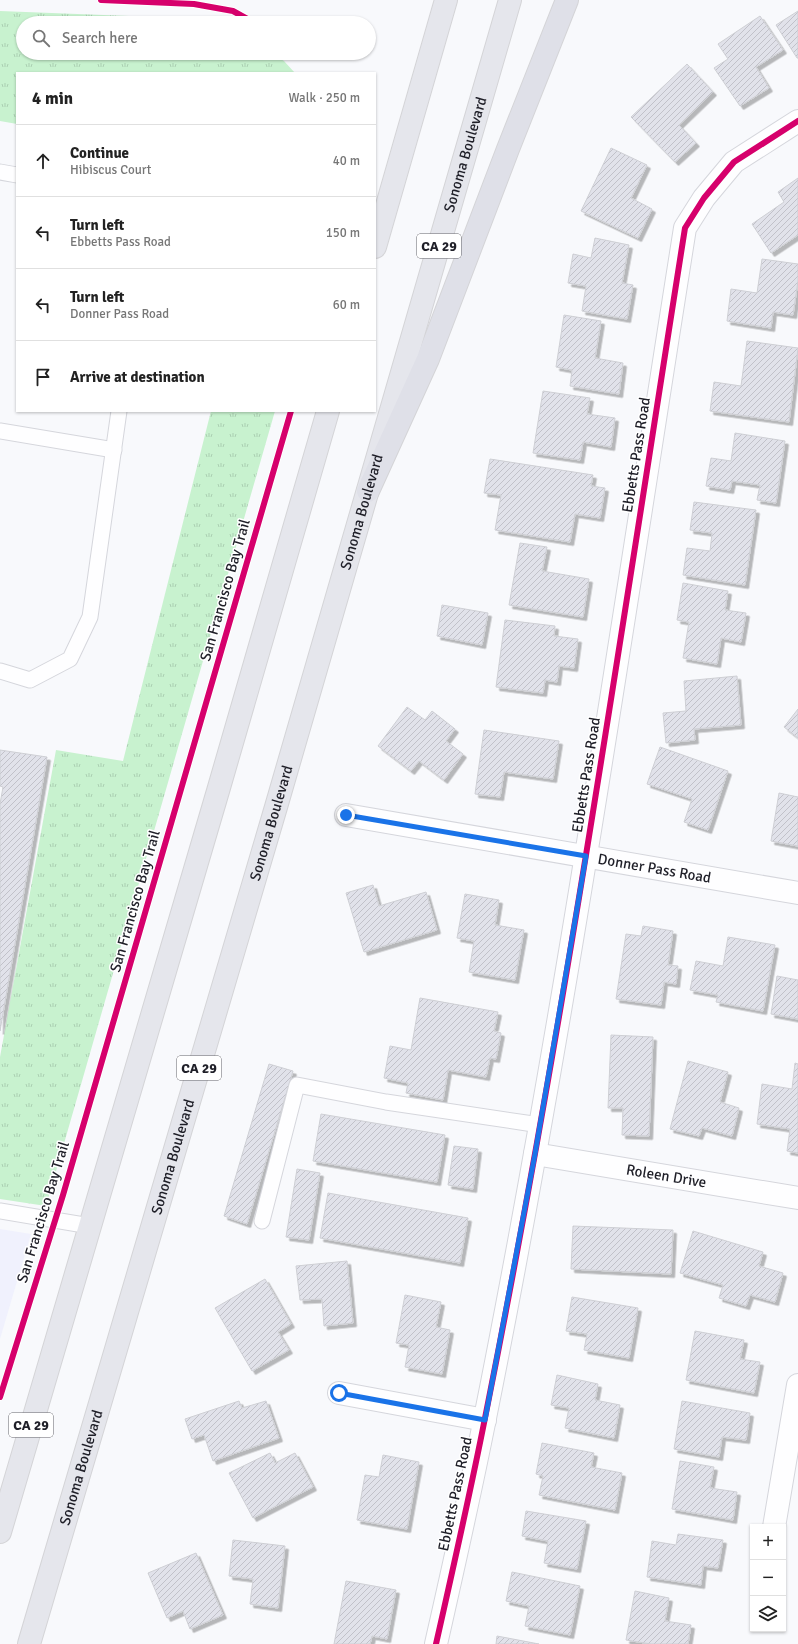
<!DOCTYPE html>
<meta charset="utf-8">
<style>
:root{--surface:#fff;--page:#f6f6f6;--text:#222;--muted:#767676;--line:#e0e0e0}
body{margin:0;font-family:Signika,sans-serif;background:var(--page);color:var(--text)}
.controls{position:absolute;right:12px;bottom:12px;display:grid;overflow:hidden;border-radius:0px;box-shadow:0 1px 3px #0004}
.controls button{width:36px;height:36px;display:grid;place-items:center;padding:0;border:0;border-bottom:1px solid var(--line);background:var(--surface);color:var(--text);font:20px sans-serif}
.stop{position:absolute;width:12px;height:12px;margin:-9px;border:3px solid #1a73e8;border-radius:50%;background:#fff}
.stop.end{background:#1a73e8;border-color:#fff;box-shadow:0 1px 4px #0008}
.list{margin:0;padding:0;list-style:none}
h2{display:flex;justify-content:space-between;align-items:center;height:52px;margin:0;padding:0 16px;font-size:17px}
h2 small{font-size:13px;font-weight:400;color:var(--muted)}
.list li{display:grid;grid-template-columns:26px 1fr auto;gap:12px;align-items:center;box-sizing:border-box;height:72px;padding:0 16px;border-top:1px solid var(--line)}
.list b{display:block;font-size:15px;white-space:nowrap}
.list p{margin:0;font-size:13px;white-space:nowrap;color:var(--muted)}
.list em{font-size:13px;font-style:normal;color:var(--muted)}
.icon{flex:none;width:22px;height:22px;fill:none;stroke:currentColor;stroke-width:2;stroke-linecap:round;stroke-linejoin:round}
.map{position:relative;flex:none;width:798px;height:1644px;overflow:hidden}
.search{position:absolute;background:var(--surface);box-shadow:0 1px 3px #0004;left:16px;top:16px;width:360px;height:44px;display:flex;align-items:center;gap:10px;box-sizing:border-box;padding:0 14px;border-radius:22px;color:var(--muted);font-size:15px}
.panel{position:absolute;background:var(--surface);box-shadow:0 1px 3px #0004;left:16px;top:72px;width:360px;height:340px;border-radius:0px}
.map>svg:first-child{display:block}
.built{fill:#f0f1fd}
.grass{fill:url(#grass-tufts)}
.building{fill:url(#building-hatch);stroke:#cecfd4;filter:url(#shadow)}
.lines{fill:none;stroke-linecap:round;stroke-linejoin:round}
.service-casing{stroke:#d5d6dc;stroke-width:17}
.minor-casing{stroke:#d5d6dc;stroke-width:24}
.trunk-casing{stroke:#d4d4d7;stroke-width:24}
.motorway-casing{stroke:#d4d4d7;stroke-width:24}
.service{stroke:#fefeff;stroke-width:15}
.minor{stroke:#fefeff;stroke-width:22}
.trunk{stroke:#e5e6ec;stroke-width:22}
.motorway{stroke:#dfe0e8;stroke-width:22}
.cycleway-casing{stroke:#fff;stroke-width:8}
.cycleway{stroke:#d6006c;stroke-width:6}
.route{stroke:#1a73e8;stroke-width:5}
.labels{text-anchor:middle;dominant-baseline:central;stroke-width:3;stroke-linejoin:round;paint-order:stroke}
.shield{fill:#fff;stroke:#626268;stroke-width:1}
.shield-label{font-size:14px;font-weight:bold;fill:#1f1f28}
.street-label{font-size:15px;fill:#1f1f28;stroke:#fff}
</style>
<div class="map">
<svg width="798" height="1644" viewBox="0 0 798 1644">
<defs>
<pattern id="grass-tufts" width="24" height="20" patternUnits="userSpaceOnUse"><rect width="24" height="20" fill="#c8f2cf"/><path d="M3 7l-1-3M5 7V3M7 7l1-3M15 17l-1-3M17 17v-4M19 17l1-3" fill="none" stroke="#abcfb2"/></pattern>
<pattern id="building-hatch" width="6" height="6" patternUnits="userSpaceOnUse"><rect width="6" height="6" fill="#e1e2ea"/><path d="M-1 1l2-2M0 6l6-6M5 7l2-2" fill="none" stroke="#c1c1c9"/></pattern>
<filter id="shadow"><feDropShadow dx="3.5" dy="3.5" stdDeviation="0" flood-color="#0004"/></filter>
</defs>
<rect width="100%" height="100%" fill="#f8f9fc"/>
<path class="built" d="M 0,1229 L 31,1234 L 0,1339 Z"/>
<g class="grass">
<path d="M 0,11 L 181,18 L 202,20 L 212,23 L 23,23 L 23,53 L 272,53 L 284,61 L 295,73 L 17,73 L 17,124 L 0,121 Z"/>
<path d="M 211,411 L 275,411 L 46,1206 L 0,1199 L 0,1057 L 56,750 L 123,761 Z"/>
</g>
<g class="building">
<path d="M 798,11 L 798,58 L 797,58 L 776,25 Z"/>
<path d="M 760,16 L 783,50 L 756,67 L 769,88 L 740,106 L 714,68 L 728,59 L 718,44 Z"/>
<path d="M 687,64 L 713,92 L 679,125 L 696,143 L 675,162 L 631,117 Z"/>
<path d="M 611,148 L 647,165 L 631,198 L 652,209 L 638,238 L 581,211 Z"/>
<path d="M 798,178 L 798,235 L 771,253 L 752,224 L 784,202 L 778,192 Z"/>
<path d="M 595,238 L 629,245 L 622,283 L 633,285 L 627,319 L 582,311 L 586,286 L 568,283 L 573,254 L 591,258 Z"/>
<path d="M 762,259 L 798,264 L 798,281 L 793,315 L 773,312 L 771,328 L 727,321 L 731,289 L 757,293 Z"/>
<path d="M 564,315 L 601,321 L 595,358 L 623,363 L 619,394 L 570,386 L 572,370 L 556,367 Z"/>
<path d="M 747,341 L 798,348 L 789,422 L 710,411 L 714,382 L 741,386 Z"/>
<path d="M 543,391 L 590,398 L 587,414 L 615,418 L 611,447 L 583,442 L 580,460 L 533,453 Z"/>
<path d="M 735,433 L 785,441 L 776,503 L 757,500 L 760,485 L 732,481 L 730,490 L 706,486 L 711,458 L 731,461 Z"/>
<path d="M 490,459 L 593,475 L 591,486 L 605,488 L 600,518 L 575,514 L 570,542 L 495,530 L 501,495 L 484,493 Z"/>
<path d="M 694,502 L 756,510 L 745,585 L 683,575 L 687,548 L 710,551 L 712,533 L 690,530 Z"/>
<path d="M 520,543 L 547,547 L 542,571 L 589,579 L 583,617 L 509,605 Z"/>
<path d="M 683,583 L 728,591 L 725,610 L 746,613 L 741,642 L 721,638 L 717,664 L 683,658 L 689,622 L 677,620 Z"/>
<path d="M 442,605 L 488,613 L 482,645 L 437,636 Z"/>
<path d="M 505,620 L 555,626 L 554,636 L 578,639 L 574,668 L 559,666 L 557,682 L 545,680 L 543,693 L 496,687 Z"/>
<path d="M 737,676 L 741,725 L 694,729 L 695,740 L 666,743 L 663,713 L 686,711 L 684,681 Z"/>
<path d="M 407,707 L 425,720 L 432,711 L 455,729 L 446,741 L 463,754 L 444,780 L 419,761 L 411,771 L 378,746 Z"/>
<path d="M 798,709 L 798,738 L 784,727 Z"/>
<path d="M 484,730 L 559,741 L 553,779 L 504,772 L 500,797 L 475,794 Z"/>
<path d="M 660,747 L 728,771 L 708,830 L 684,822 L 692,799 L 647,784 Z"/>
<path d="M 0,750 L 47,757 L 0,1031 L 0,804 L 3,787 L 0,786 Z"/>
<path d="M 779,793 L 798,797 L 798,846 L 771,841 Z"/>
<path d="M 373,885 L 379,906 L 426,892 L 437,930 L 364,952 L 346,893 Z"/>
<path d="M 465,894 L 499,900 L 495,925 L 524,930 L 515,980 L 469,972 L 474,941 L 457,938 Z"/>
<path d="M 643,926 L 673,931 L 668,965 L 678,966 L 676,984 L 664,982 L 661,1005 L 616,999 L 626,934 L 641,936 Z"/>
<path d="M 728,937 L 775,945 L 763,1011 L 716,1002 L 718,995 L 690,990 L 696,961 L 723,966 Z"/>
<path d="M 777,976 L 798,980 L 798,1019 L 771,1014 Z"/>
<path d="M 420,998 L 498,1012 L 494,1031 L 501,1033 L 496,1059 L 490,1058 L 486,1077 L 448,1070 L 443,1100 L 406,1093 L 408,1083 L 384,1078 L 390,1046 L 411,1050 Z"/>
<path d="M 611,1035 L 653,1037 L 649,1136 L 622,1135 L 623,1108 L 608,1108 Z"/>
<path d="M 688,1061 L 728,1072 L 720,1102 L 739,1108 L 732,1136 L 702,1128 L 699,1136 L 670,1129 Z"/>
<path d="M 795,1063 L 798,1064 L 798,1153 L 787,1151 L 790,1129 L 757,1124 L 762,1084 L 792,1089 Z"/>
<path d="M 269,1064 L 293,1071 L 247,1224 L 224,1216 Z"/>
<path d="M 321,1114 L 445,1135 L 437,1182 L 313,1161 Z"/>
<path d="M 454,1146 L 478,1149 L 473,1189 L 448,1185 Z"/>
<path d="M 297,1169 L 320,1173 L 309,1240 L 286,1237 Z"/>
<path d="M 328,1193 L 468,1218 L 460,1263 L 320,1238 Z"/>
<path d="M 573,1226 L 673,1230 L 671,1274 L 571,1269 Z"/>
<path d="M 693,1231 L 763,1252 L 759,1266 L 783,1273 L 775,1302 L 750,1295 L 746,1306 L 719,1298 L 723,1285 L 680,1273 Z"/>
<path d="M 347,1261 L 353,1323 L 324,1326 L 322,1299 L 300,1300 L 296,1266 Z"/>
<path d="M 265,1279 L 291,1324 L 278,1332 L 289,1350 L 252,1371 L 215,1308 Z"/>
<path d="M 405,1295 L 441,1302 L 436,1327 L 450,1330 L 442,1374 L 405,1367 L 409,1345 L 396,1343 Z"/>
<path d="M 572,1297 L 638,1308 L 629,1358 L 584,1350 L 587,1334 L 566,1331 Z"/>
<path d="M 695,1331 L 744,1340 L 740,1359 L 760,1362 L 754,1393 L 686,1380 Z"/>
<path d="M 557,1375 L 598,1384 L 595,1400 L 620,1405 L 614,1438 L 565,1428 L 569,1408 L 551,1405 Z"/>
<path d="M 239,1401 L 242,1408 L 266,1401 L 279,1438 L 213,1461 L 204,1435 L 192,1439 L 185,1419 Z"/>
<path d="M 682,1401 L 750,1413 L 746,1440 L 722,1437 L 719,1457 L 674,1449 Z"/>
<path d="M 542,1443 L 594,1453 L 591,1467 L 622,1473 L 615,1510 L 539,1495 L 543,1476 L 536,1474 Z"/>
<path d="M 270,1453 L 275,1463 L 295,1453 L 313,1487 L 253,1518 L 229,1473 Z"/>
<path d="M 383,1455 L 419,1462 L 407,1529 L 357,1520 L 365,1475 L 379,1477 Z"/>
<path d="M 680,1461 L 714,1467 L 710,1488 L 737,1492 L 733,1520 L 672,1509 Z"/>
<path d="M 526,1511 L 586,1521 L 577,1569 L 544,1563 L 548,1541 L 522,1536 Z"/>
<path d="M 678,1534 L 723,1540 L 718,1568 L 703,1566 L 701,1585 L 647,1577 L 652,1541 L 676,1545 Z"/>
<path d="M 233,1540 L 285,1546 L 278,1608 L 250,1604 L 253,1579 L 229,1576 Z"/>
<path d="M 196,1553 L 223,1615 L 190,1629 L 183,1611 L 167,1618 L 148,1573 Z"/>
<path d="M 512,1572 L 580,1586 L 570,1635 L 525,1626 L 529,1606 L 506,1601 Z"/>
<path d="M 346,1581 L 396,1590 L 387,1639 L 372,1636 L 370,1644 L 334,1644 Z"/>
<path d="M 635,1591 L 669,1598 L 665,1621 L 691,1625 L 688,1644 L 651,1644 L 626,1640 Z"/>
<path d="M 497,1636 L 539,1644 L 496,1644 Z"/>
</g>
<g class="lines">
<g class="service-casing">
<g id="service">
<path d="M 0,172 L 17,175"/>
<path d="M 0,431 L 114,450"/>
<path d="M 0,671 L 30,680 L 70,659 L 90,617 L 119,411"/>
<path d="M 0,1211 L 90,1226"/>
<path d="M 262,1221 L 297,1085 L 386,1102 L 540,1125"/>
</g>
</g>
<g class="minor-casing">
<g id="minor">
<path id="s1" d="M 346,815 L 798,893"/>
<path id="s2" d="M 535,1154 L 798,1198"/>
<path d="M 339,1393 L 485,1420"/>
<path d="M 774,1527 L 798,1385"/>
<path d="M 436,1644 C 453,1569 470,1494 485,1418 C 564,1024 622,626 685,228 L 704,198 L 734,162 L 798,121"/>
</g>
</g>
<g class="trunk-casing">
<g id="trunk">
<path d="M 375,247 L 446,0"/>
<path d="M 0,1532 L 218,791 L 328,411"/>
<path id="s3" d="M 29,1644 L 276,807 L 510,0"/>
</g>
</g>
<g class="motorway-casing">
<path id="motorway" d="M 368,491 L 428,359 L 508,149 L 567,0"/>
</g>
<use href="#service" class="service"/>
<use href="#minor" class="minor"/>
<use href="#trunk" class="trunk"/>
<use href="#motorway" class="motorway"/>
<g class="cycleway-casing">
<g id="cycleway">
<path d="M 101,0 L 194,4 L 233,11 L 255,23"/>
<path d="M 0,1397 L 63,1195 L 291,411"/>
<path d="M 436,1644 C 453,1569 470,1494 485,1418 C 564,1024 622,626 685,228 L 704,198 L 734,162 L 798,121"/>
</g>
</g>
<use href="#cycleway" class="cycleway"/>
</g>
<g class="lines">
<path class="route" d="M 339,1393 L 485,1420 L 535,1154 L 586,856 L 346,815"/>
</g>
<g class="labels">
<g class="shield">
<rect x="417" y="234" width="44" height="24" rx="3"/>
<rect x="177" y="1056" width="44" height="24" rx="3"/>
<rect x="9" y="1413" width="44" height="24" rx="3"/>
</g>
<g class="shield-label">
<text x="439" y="246">CA 29</text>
<text x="199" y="1068">CA 29</text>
<text x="31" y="1425">CA 29</text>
</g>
<g class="street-label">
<text stroke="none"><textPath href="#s3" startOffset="1552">Sonoma Boulevard</textPath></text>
<text transform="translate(636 455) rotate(-81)">Ebbetts Pass Road</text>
<text stroke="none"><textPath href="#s3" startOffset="1180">Sonoma Boulevard</textPath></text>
<text transform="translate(225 590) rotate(-74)">San Francisco Bay Trail</text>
<text transform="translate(586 775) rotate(-81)">Ebbetts Pass Road</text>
<text stroke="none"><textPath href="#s3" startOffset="856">Sonoma Boulevard</textPath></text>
<text stroke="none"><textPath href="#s1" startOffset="313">Donner Pass Road</textPath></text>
<text transform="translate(135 901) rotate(-74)">San Francisco Bay Trail</text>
<text stroke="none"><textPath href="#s3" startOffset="508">Sonoma Boulevard</textPath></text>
<text stroke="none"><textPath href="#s2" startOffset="133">Roleen Drive</textPath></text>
<text transform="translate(43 1212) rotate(-73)">San Francisco Bay Trail</text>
<text stroke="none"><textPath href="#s3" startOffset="184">Sonoma Boulevard</textPath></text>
<text transform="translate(455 1494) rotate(-78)">Ebbetts Pass Road</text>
</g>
</g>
</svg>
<div class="controls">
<button>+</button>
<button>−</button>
<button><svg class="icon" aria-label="layers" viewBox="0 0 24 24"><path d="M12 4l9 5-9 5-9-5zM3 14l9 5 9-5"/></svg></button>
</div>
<div class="stop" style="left:339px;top:1393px"></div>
<div class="stop end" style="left:346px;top:815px"></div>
<div class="search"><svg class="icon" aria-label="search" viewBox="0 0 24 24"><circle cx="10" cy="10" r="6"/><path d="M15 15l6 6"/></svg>Search here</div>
<section class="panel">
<h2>4 min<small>Walk · 250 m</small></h2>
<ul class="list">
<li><svg class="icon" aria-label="ahead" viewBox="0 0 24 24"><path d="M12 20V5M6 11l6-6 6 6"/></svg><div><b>Continue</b><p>Hibiscus Court</p></div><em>40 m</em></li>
<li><svg class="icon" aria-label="left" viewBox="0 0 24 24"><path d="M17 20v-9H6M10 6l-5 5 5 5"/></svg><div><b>Turn left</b><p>Ebbetts Pass Road</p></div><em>150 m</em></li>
<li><svg class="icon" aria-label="left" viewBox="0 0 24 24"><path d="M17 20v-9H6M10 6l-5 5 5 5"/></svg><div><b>Turn left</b><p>Donner Pass Road</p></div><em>60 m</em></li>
<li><svg class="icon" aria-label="arrive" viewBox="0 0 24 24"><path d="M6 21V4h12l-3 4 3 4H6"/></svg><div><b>Arrive at destination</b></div></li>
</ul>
</section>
</div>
